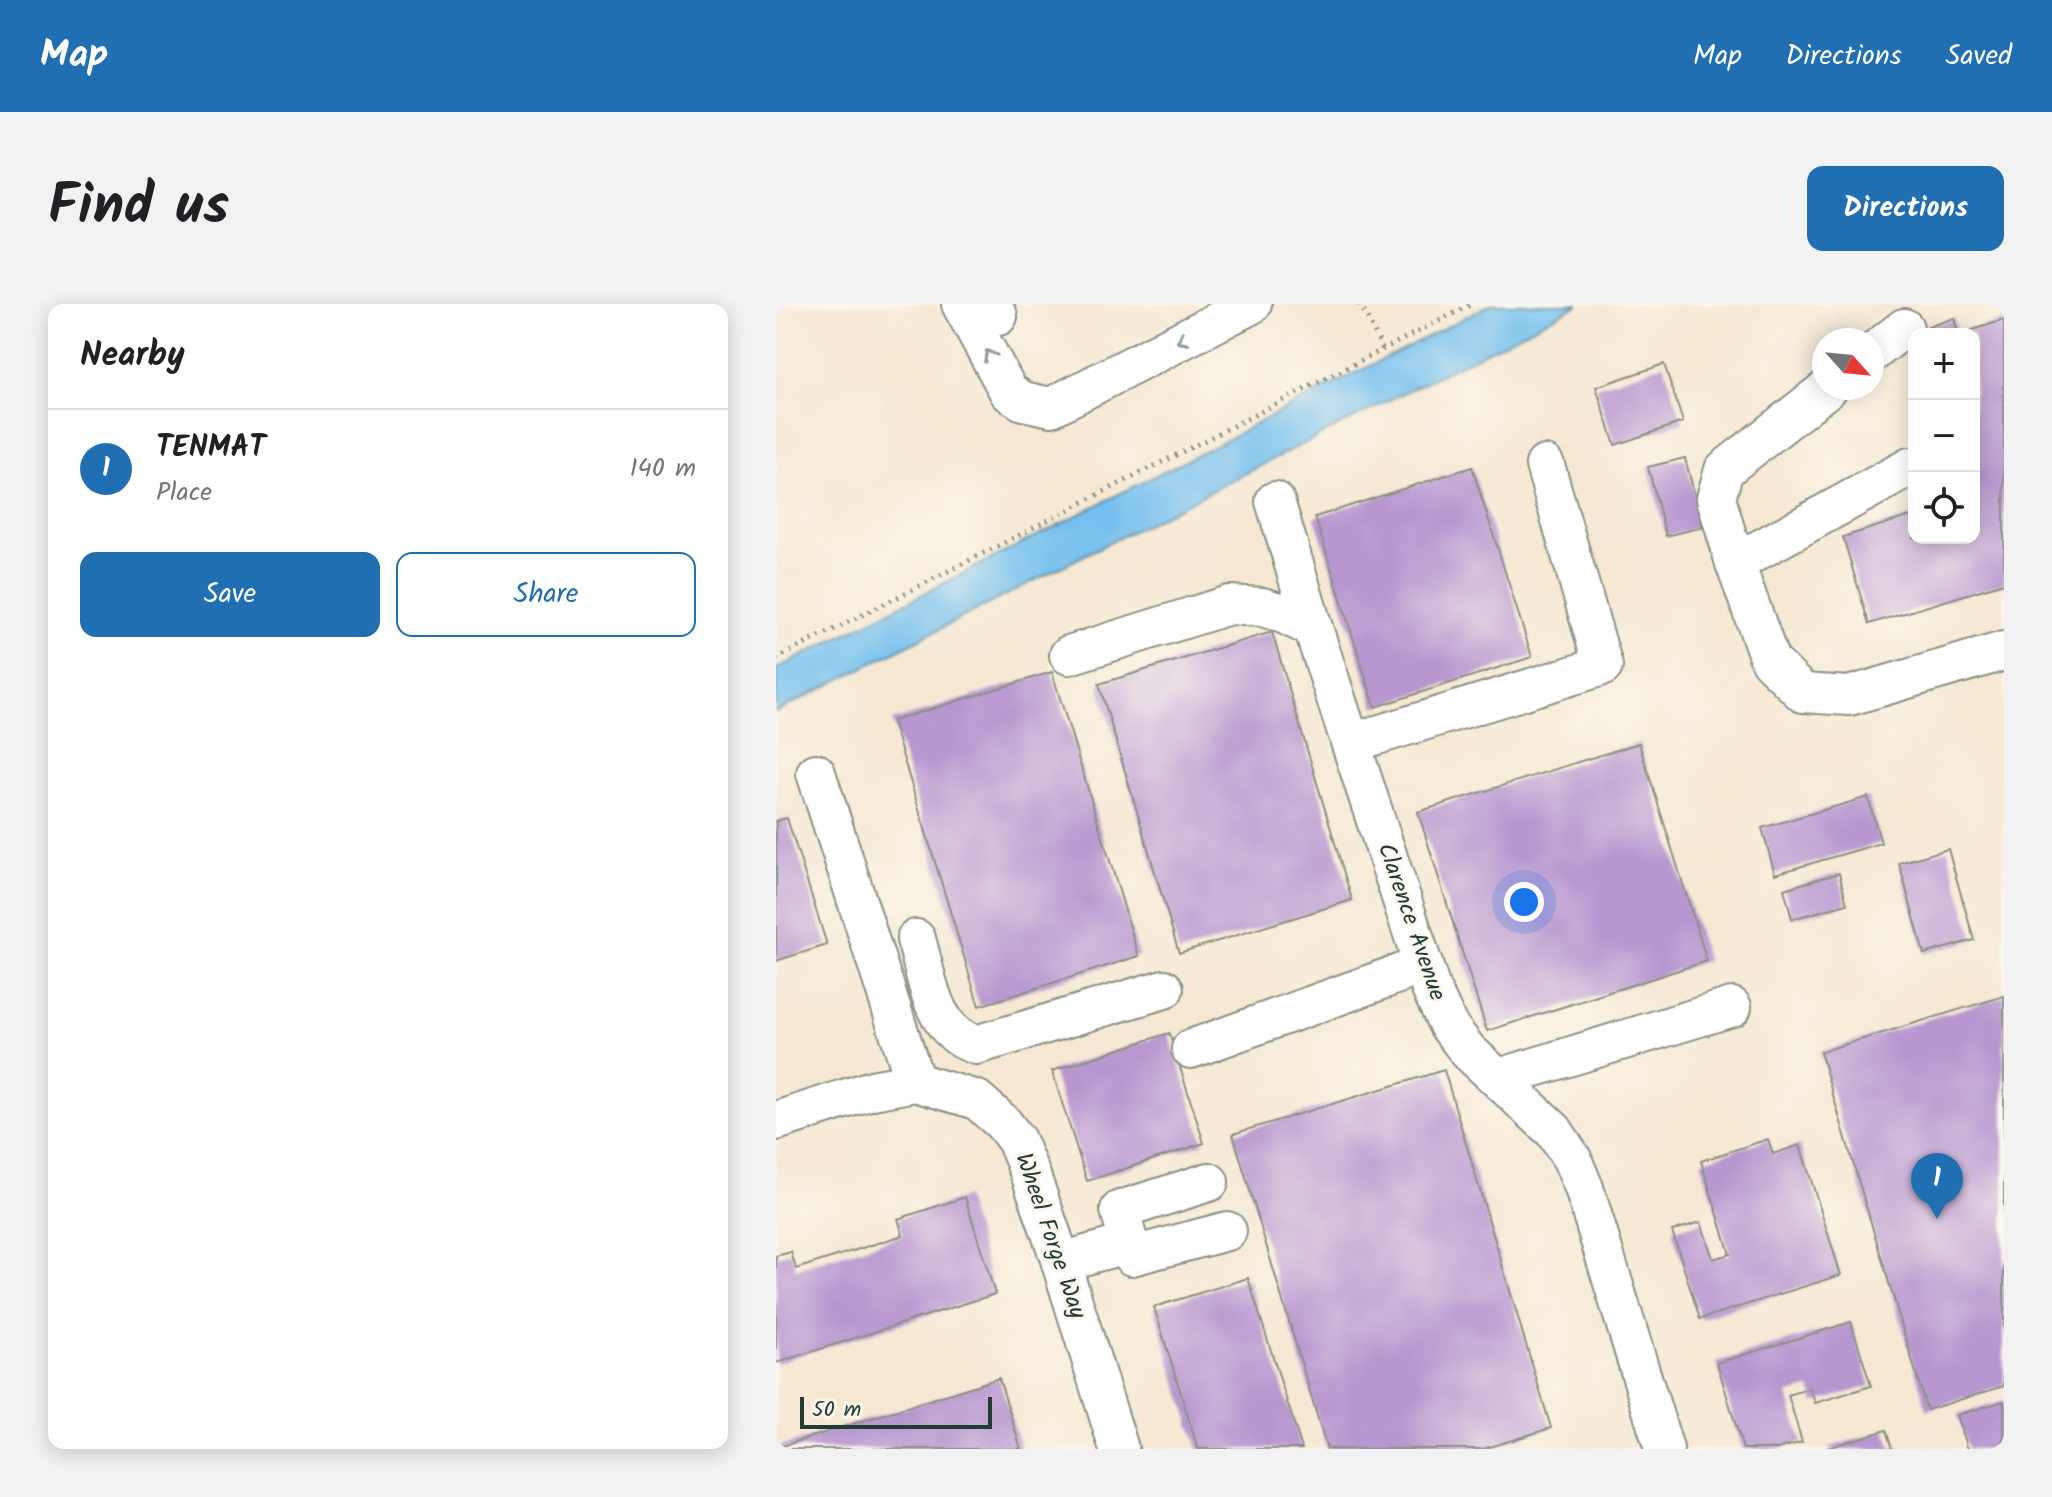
<!DOCTYPE html>
<meta charset="utf-8">
<style>
:root{--surface:#fff;--page:#f2f2f2;--text:#202124;--muted:#757577;--line:#e0e0e0;--accent:#1f6fb2}
body{margin:0;font-family:Kalam,sans-serif;background:var(--page);color:var(--text)}
.controls{position:absolute;right:24px;top:24px;display:grid;overflow:hidden;border-radius:16px;box-shadow:0 4px 20px #0003}
.controls button{width:72px;height:72px;display:grid;place-items:center;padding:0;border:0;border-bottom:2px solid var(--line);background:var(--surface);color:var(--text);font:40px sans-serif}
.compass{position:absolute;left:1036px;top:24px;width:72px;height:72px;border-radius:50%;background:var(--surface);box-shadow:0 4px 20px #0003;rotate:117deg}
.scale{position:absolute;left:24px;bottom:20px;width:192px;box-sizing:border-box;padding-left:8px;border:4px solid #1f3d34;border-top:0;font-size:22px;line-height:28px;white-space:nowrap;color:#1f3d34;-webkit-text-stroke:6px #fbf7ec;paint-order:stroke}
.you{position:absolute;left:748px;top:598px;width:28px;height:28px;margin:-20px;border:6px solid #fff;border-radius:50%;background:#1a73e8;box-shadow:0 0 0 12px #1a73e833}
.badge{display:grid;place-items:center;width:52px;height:52px;border-radius:50%;background:var(--accent);color:#fff;font-size:26px;font-weight:700}
.pin{position:absolute;translate:-50% -66px;filter:drop-shadow(0 2px 4px #0008)}
.pin::after{content:'';position:absolute;top:42px;width:28px;height:24px;background:inherit;clip-path:polygon(0 0,100% 0,50% 100%)}
.list{margin:0;padding:0;list-style:none}
h2{display:flex;justify-content:space-between;align-items:center;height:104px;margin:0;padding:0 32px;font-size:34px}
h2 small{font-size:26px;font-weight:400;color:var(--muted)}
.list li{display:grid;grid-template-columns:52px 1fr auto;gap:24px;align-items:center;box-sizing:border-box;height:120px;padding:0 32px;border-top:2px solid var(--line)}
.list b{display:block;font-size:30px;white-space:nowrap}
.list p{margin:0;font-size:26px;white-space:nowrap;color:var(--muted)}
.list em{font-size:26px;font-style:normal;color:var(--muted)}
.actions{display:flex;gap:16px;padding:24px 32px}
.actions a{flex:1;padding:18px 0;border:2px solid var(--accent);border-radius:16px;text-align:center;font-size:28px;color:var(--accent)}
.actions .main{background:var(--accent);color:#fff}
.icon{flex:none;width:44px;height:44px;fill:none;stroke:currentColor;stroke-width:2;stroke-linecap:round;stroke-linejoin:round}
.map{position:relative;flex:none;width:1228px;height:1145px;overflow:hidden;border-radius:16px}
header{display:flex;align-items:center;gap:48px;box-sizing:border-box;height:112px;padding:0 40px;background:var(--accent);color:#fff}
header strong{font-size:38px}
nav{display:flex;gap:44px;margin-inline-start:auto;font-size:28px}
.intro{display:flex;align-items:center;justify-content:space-between;box-sizing:border-box;height:192px;padding:0 48px}
h1{margin:0;font-size:56px}
.button{padding:20px 36px;border-radius:16px;background:var(--accent);color:#fff;font-size:28px;font-weight:700}
main{display:flex;gap:48px;padding:0 48px}
aside{flex:1;background:var(--surface);border-radius:16px;box-shadow:0 4px 20px #0003}
.map>svg:first-child{display:block}
.water{fill:#74c0ee;stroke:#4a7e91;stroke-width:2}
.building{fill:#b897d0}
.lines{fill:none;stroke-linecap:round;stroke-linejoin:round}
.minor-casing{stroke:#8a9284;stroke-width:42}
.path{stroke:#8a9284;stroke-width:5;stroke-dasharray:2 6;stroke-linecap:butt}
.minor{stroke:#fff;stroke-width:38}
.oneway{stroke:#8f9e9a}
.labels{text-anchor:middle;dominant-baseline:central;stroke-width:6;stroke-linejoin:round;paint-order:stroke}
.street-label{font-size:24px;fill:#1f3d34;stroke:#fbf7ec}
</style>
<header>
<strong>Map</strong>
<nav><a>Map</a><a>Directions</a><a>Saved</a></nav>
</header>
<div class="intro"><h1>Find us</h1><a class="button">Directions</a></div>
<main>
<aside>
<h2>Nearby<small></small></h2>
<ul class="list">
<li><span class="badge">1</span><div><b>TENMAT</b><p>Place</p></div><em>140 m</em></li>
</ul>
<div class="actions"><a class="main">Save</a><a>Share</a></div>
</aside>
<div class="map">
<svg width="1228" height="1145" viewBox="0 0 1228 1145">
<rect width="100%" height="100%" fill="#fbf7ec"/>
<filter id="ink" filterUnits="userSpaceOnUse"><feTurbulence type="fractalNoise" baseFrequency=".0125" numOctaves="2"/><feDisplacementMap in="SourceGraphic" scale="16" xChannelSelector="R" yChannelSelector="G"/><feConvolveMatrix kernelMatrix="1 2 1 2 8 2 1 2 1" color-interpolation-filters="sRGB"/></filter>
<filter id="wash" filterUnits="userSpaceOnUse"><feTurbulence type="fractalNoise" baseFrequency=".006" numOctaves="4" result="noise"/><feDisplacementMap in="SourceGraphic" scale="32" xChannelSelector="R" yChannelSelector="G"/><feGaussianBlur stdDeviation="1.8" result="paint"/><feColorMatrix in="noise" values="0 0 0 0 0 0 0 0 0 0 0 0 0 0 0 0 0 1.4 0 .05"/><feComposite in="paint" operator="in"/></filter>
<g filter="url(#wash)">
<rect width="100%" height="100%" fill="#f6e8d3"/>
<path class="water" d="M 715,0 L 803,0 L 0,408 L 0,365 Z"/>
<g id="blocks">
<g class="building">
<path d="M 1178,14 L 1182,30 L 1154,30 L 1152,23 Z"/>
<path d="M 1228,16 L 1228,279 L 1093,320 L 1067,233 L 1138,211 L 1138,234 L 1198,234 L 1198,193 L 1203,191 L 1198,174 L 1198,30 L 1186,29 Z"/>
<path d="M 888,60 L 907,118 L 839,141 L 820,83 Z"/>
<path d="M 909,154 L 927,223 L 890,232 L 872,163 Z"/>
<path d="M 696,163 L 756,353 L 599,403 L 539,213 Z"/>
<path d="M 496,328 L 576,596 L 403,649 L 323,380 Z"/>
<path d="M 276,368 L 363,652 L 203,702 L 116,417 Z"/>
<path d="M 863,439 L 931,657 L 711,727 L 642,508 Z"/>
<path d="M 1092,493 L 1105,539 L 999,570 L 986,524 Z"/>
<path d="M 11,514 L 51,641 L 0,657 L 0,517 Z"/>
<path d="M 1172,545 L 1198,636 L 1148,650 L 1123,559 Z"/>
<path d="M 1063,569 L 1071,600 L 1016,615 L 1008,585 Z"/>
<path d="M 1228,692 L 1228,1082 L 1151,1106 L 1044,748 Z"/>
<path d="M 393,729 L 428,839 L 311,877 L 276,767 Z"/>
<path d="M 668,766 L 775,1124 L 707,1145 L 551,1145 L 457,830 Z"/>
<path d="M 992,835 L 997,850 L 1024,841 L 1065,971 L 924,1015 L 896,927 L 925,918 L 937,955 L 954,950 L 925,857 Z"/>
<path d="M 189,893 L 219,990 L 0,1059 L 0,952 L 15,948 L 20,965 L 127,931 L 122,915 Z"/>
<path d="M 472,974 L 526,1145 L 422,1145 L 378,1003 Z"/>
<path d="M 1075,1018 L 1095,1082 L 1039,1099 L 1034,1084 L 1012,1091 L 1026,1138 L 1001,1145 L 967,1145 L 941,1059 Z"/>
<path d="M 223,1074 L 245,1145 L 0,1145 L 0,1144 Z"/>
<path d="M 1228,1097 L 1228,1145 L 1192,1145 L 1181,1111 Z"/>
<path d="M 1110,1126 L 1116,1145 L 1051,1145 L 1051,1144 Z"/>
</g>
</g>
</g>
<g filter="url(#ink)">
<use href="#blocks" fill-opacity="0" stroke="#8a9284" stroke-width="2"/>
<g class="lines">
<g class="minor-casing">
<g id="minor">
<path d="M 185,0 L 233,88 L 247,97 L 275,103 L 476,0"/>
<path d="M 215,0 L 222,12"/>
<path d="M 1096,49 L 1128,24"/>
<path d="M 1052,84 L 948,166 L 940,194 L 959,259 L 994,357 L 1027,389 L 1073,392 L 1228,347"/>
<path d="M 499,197 L 537,324 L 655,685 L 672,721 L 692,747 L 778,827 L 796,855 L 808,884 L 888,1145"/>
<path d="M 959,259 L 1134,163"/>
<path d="M 293,351 L 453,301 L 486,303 L 503,308 L 537,324"/>
<path d="M 575,439 L 827,362 L 769,161"/>
<path d="M 40,469 L 139,778"/>
<path d="M 140,635 C 152,675 155,727 200,741 L 388,685"/>
<path d="M 415,745 L 647,661"/>
<path d="M 723,774 L 956,703"/>
<path d="M 0,817 L 96,786 L 139,778 L 201,796 L 227,819 L 240,836 L 255,872 L 282,949 L 343,1145"/>
<path d="M 433,878 L 344,906 L 356,952 L 451,927"/>
<path d="M 285,958 L 353,939"/>
</g>
</g>
<g class="path">
<path d="M 584,0 L 607,46"/>
<path d="M 0,355 L 696,0"/>
</g>
<use href="#minor" class="minor"/>
</g>
<defs><path id="oneway-chevron" d="M-2-3.5L2.5 0L-2 3.5" fill="none" stroke-width="1.6" stroke-linecap="round" stroke-linejoin="round" transform="scale(2)"/></defs>
<g class="oneway">
<use href="#oneway-chevron" transform="translate(406 36) rotate(153)"/>
<use href="#oneway-chevron" transform="translate(213 51) rotate(-119)"/>
</g>
</g>
<g class="labels">
<g class="street-label">
<text transform="translate(635 618) rotate(71)">Clarence Avenue</text>
<text transform="translate(274 932) rotate(71)">Wheel Forge Way</text>
</g>
</g>
</svg>
<div class="controls">
<button>+</button>
<button>−</button>
<button><svg class="icon" aria-label="locate" viewBox="0 0 24 24"><circle cx="12" cy="12" r="6"/><path d="M12 2v4M12 18v4M2 12h4M18 12h4"/></svg></button>
</div>
<svg class="compass" viewBox="-18 -18 36 36"><path d="M0-13l5 13h-10z" fill="#e53935"/><path d="M0 13l5-13h-10z" fill="#757577"/></svg>
<div class="scale">50 m</div>
<div class="you"></div>
<div class="pin badge" style="left:1161px;top:915px">1</div>
</div>
</main>
